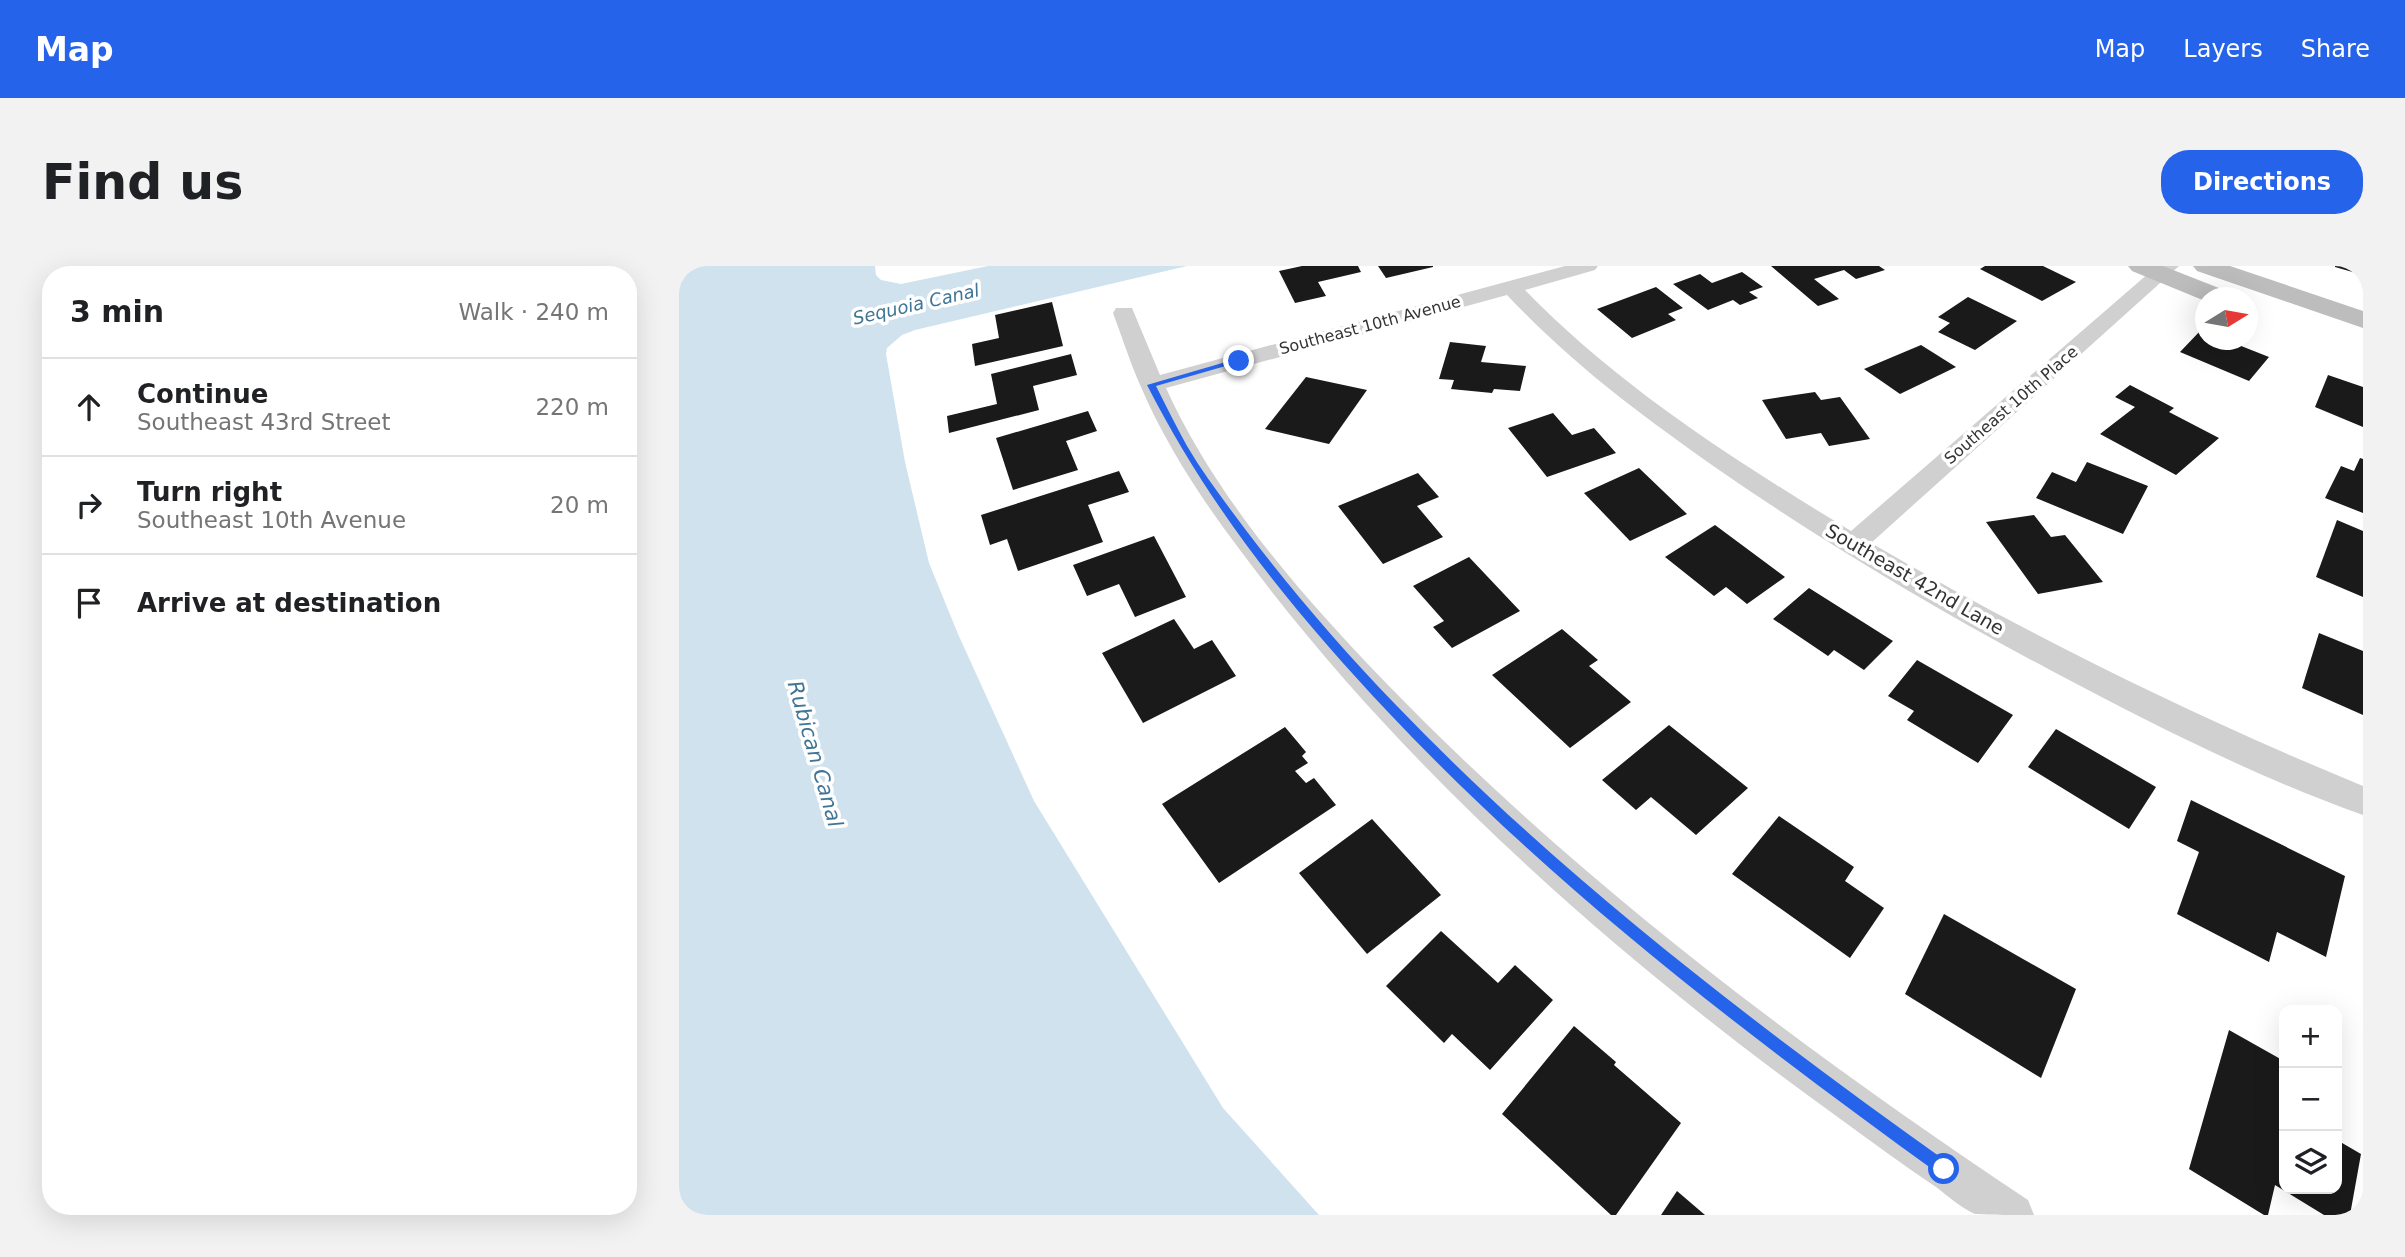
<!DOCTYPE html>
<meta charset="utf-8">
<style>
:root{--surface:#fff;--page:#f2f2f2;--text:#202124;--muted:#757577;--line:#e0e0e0;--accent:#2563eb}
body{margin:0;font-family:"DejaVu Sans",sans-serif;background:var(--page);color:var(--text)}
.controls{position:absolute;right:21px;bottom:21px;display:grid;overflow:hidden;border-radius:14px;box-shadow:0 7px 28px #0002}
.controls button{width:63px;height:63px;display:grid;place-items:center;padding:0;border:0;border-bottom:2px solid var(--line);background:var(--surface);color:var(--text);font:35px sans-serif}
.compass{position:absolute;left:1516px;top:21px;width:63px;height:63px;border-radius:50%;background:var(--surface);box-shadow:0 7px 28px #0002;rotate:79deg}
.stop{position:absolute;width:21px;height:21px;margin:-16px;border:5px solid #2563eb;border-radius:50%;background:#fff}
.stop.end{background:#2563eb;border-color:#fff;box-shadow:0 2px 7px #0008}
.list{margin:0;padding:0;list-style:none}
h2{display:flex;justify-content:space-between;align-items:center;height:91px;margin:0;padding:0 28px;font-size:30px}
h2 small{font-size:23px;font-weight:400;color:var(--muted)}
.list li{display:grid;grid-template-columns:46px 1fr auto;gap:21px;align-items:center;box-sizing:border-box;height:98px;padding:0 28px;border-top:2px solid var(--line)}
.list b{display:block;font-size:26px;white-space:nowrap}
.list p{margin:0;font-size:23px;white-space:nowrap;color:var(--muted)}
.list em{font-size:23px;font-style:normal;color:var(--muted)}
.icon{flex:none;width:38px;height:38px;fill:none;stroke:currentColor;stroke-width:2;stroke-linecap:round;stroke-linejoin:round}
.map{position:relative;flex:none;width:1684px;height:949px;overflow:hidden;border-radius:28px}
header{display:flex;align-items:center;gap:42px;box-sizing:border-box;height:98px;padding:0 35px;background:var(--accent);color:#fff}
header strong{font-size:33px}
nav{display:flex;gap:38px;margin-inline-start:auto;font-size:24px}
.intro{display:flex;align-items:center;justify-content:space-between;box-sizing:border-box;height:168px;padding:0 42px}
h1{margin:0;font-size:49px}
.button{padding:18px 32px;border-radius:28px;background:var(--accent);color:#fff;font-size:24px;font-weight:700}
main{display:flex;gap:42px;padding:0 42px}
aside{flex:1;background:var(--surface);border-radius:28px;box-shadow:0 7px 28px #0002}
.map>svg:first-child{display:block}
.water{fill:#cfe2ee}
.building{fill:#1a1a1a}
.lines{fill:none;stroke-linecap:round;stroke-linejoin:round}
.minor{fill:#d0d0d0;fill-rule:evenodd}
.secondary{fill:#bdbdbd;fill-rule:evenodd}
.route{fill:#2563eb}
.labels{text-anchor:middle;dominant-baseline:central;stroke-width:7;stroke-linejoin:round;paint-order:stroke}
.far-street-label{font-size:16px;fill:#333;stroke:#fff}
.far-water-label{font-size:18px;font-style:italic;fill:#3f7597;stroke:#fff}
.street-label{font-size:19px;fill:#333;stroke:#fff}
.water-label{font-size:21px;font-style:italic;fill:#3f7597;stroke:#fff}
</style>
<header>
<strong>Map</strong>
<nav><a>Map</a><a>Layers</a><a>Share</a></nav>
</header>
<div class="intro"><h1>Find us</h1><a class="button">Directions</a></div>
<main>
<aside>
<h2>3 min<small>Walk · 240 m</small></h2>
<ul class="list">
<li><svg class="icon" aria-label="ahead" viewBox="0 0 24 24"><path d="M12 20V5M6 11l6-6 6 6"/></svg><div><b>Continue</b><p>Southeast 43rd Street</p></div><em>220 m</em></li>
<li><svg class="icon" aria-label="right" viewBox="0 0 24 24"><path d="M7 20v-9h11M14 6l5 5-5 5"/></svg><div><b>Turn right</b><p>Southeast 10th Avenue</p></div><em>20 m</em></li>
<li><svg class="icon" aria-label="arrive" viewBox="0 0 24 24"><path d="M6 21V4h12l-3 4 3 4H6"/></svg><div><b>Arrive at destination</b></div></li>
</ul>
</aside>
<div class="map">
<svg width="1684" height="949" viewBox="0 0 1684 949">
<rect width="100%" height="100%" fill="#fff"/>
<path class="water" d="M 0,0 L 196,0 L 197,9 L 202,14 L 222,18 L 309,0 L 508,0 L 236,64 L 223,69 L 208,82 L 207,88 L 226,196 L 250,297 L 279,368 L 355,535 L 544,842 L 640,949 L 0,949 Z"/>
<g class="building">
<path d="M 623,0 L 679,0 L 682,6 L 639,16 L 647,30 L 616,37 L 600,5 Z"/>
<path d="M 699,0 L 754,0 L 754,1 L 707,12 Z"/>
<path d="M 1092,0 L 1200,0 L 1206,4 L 1177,13 L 1165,4 L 1135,13 L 1160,33 L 1139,40 Z"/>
<path d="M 1306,0 L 1364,0 L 1397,16 L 1363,35 L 1301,3 Z"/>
<path d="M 1656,0 L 1684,0 L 1684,9 L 1656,1 Z"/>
<path d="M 1063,6 L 1084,21 L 1070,26 L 1079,32 L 1061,39 L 1054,34 L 1029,44 L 994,18 L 1021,8 L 1033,17 Z"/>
<path d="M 977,21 L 1004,42 L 989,48 L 997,54 L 953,72 L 918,43 Z"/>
<path d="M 1289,31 L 1338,55 L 1296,84 L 1259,66 L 1271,57 L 1259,51 Z"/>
<path d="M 373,36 L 384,80 L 296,100 L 293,78 L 320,72 L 316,49 Z"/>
<path d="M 1522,64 L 1526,65 L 1526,74 L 1547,74 L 1590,91 L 1570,115 L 1501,86 Z"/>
<path d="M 771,76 L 807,80 L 802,96 L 847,100 L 841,125 L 815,123 L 813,127 L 772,123 L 775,114 L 760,113 Z"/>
<path d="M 1242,79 L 1277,101 L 1221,128 L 1185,103 Z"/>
<path d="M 392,88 L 398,109 L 354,120 L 360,144 L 270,167 L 268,150 L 318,138 L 312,108 Z"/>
<path d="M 1649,109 L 1684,121 L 1684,161 L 1636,141 Z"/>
<path d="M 627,111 L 688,124 L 650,178 L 586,163 Z"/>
<path d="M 1451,119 L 1495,142 L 1490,146 L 1540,172 L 1497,209 L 1421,168 L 1456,141 L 1436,131 Z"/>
<path d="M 1136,126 L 1142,134 L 1161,131 L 1191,173 L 1150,180 L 1142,167 L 1107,173 L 1083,134 Z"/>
<path d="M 409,145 L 418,165 L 387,175 L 399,204 L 334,224 L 317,172 Z"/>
<path d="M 874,147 L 893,169 L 915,162 L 937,187 L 868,211 L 829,162 Z"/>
<path d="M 1681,192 L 1684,193 L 1684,247 L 1646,232 L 1662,200 L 1675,205 Z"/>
<path d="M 1408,196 L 1469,220 L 1444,268 L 1357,232 L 1373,206 L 1397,216 Z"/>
<path d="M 960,202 L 1008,248 L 951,275 L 905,227 Z"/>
<path d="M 440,205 L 450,226 L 409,239 L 424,276 L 339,305 L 328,273 L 311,279 L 302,249 Z"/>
<path d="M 739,207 L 760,231 L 738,240 L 764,271 L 704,298 L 659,240 Z"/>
<path d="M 1355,249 L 1372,271 L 1386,269 L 1424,316 L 1359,328 L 1307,256 Z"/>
<path d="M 1658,254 L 1684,265 L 1684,331 L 1637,311 Z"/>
<path d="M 1036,259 L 1106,311 L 1068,338 L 1047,321 L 1035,330 L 986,291 Z"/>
<path d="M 475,270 L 507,331 L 456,351 L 440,318 L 408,330 L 394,299 Z"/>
<path d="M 790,291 L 841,345 L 773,382 L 754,361 L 765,355 L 734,320 Z"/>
<path d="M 1130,322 L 1214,375 L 1185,404 L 1155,384 L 1149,390 L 1094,353 Z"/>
<path d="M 495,353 L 515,383 L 533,374 L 557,410 L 464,457 L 423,387 Z"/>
<path d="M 883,363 L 919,394 L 910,400 L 952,436 L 891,482 L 813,409 Z"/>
<path d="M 1640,367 L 1684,385 L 1684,449 L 1623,422 Z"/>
<path d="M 1238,394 L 1334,449 L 1299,497 L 1228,454 L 1235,445 L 1209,430 Z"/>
<path d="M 990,459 L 1069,522 L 1017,569 L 972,531 L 957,544 L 923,514 Z"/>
<path d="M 606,461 L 627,486 L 623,490 L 629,497 L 616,505 L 627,517 L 635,512 L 657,539 L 540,617 L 483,538 Z"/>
<path d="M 1377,463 L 1477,521 L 1450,563 L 1349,501 Z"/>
<path d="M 1512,534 L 1666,610 L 1647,691 L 1598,666 L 1590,696 L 1498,648 L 1520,586 L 1498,575 Z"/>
<path d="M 1100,550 L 1175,601 L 1166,615 L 1205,642 L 1171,692 L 1053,608 Z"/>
<path d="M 693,553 L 762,629 L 688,688 L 620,607 Z"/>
<path d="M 1265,648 L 1397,723 L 1362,812 L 1226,728 Z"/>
<path d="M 762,665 L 819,717 L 836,699 L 874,734 L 811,804 L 773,768 L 765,777 L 707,720 Z"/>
<path d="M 895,760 L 937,796 L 935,799 L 1002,857 L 937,949 L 932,949 L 823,848 Z"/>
<path d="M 1550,764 L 1605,795 L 1605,923 L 1658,923 L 1658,874 L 1682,888 L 1671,949 L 1645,949 L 1596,919 L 1589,949 L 1585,949 L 1510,903 Z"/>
<path d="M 998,925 L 1026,949 L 982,949 Z"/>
</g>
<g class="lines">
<path class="minor" d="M 886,0 L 919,0 L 916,4 L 846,24 C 940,121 1057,195 1172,265 L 1478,0 L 1500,0 L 1192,277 C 1351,370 1514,450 1684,520 L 1684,549 C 1577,511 1473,458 1373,405 C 1260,345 1149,279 1043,206 C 963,150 895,100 828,29 L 487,122 C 538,234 624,331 709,419 C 901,617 1120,781 1349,934 L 1355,949 C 1341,949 1308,949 1296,948 C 1282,942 1269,930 1257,921 C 1224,899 1192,875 1160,852 C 936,691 722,502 558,280 C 521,231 486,177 462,121 C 452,99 443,71 434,47 L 437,42 L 453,42 L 481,109 Z"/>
<g class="secondary">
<path d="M 1449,0 L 1484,0 L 1550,26 L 1554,32 L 1526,32 L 1526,35 L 1453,5 Z"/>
<path d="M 1514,0 L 1551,0 L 1684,45 L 1684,62 L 1518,5 Z"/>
</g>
</g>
<path class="route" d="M 557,93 L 564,95 L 477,120 C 487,140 497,160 508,180 C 525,209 546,236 566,263 C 613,325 662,382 716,438 C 883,612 1075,758 1271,898 L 1273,903 L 1271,908 L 1265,911 L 1260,908 C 1066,768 874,621 709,446 C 613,344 532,244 468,119 Z"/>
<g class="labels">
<g class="far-street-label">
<text transform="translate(691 59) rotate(-15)">Southeast 10th Avenue</text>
<text transform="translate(1332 139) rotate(-41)">Southeast 10th Place</text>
</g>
<g class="far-water-label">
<text transform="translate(237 38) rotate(-13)">Sequoia Canal</text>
</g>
<g class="street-label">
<text transform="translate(1236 313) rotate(30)">Southeast 42nd Lane</text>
</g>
<g class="water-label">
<text transform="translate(136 488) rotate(74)">Rubican Canal</text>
</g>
</g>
</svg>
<div class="controls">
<button>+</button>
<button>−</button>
<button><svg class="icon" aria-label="layers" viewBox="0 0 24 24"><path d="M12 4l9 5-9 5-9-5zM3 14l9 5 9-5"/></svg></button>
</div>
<svg class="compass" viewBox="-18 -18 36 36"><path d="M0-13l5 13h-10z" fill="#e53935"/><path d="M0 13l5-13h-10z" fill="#757577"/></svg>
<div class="stop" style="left:1265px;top:903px"></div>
<div class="stop end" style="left:560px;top:95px"></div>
</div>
</main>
